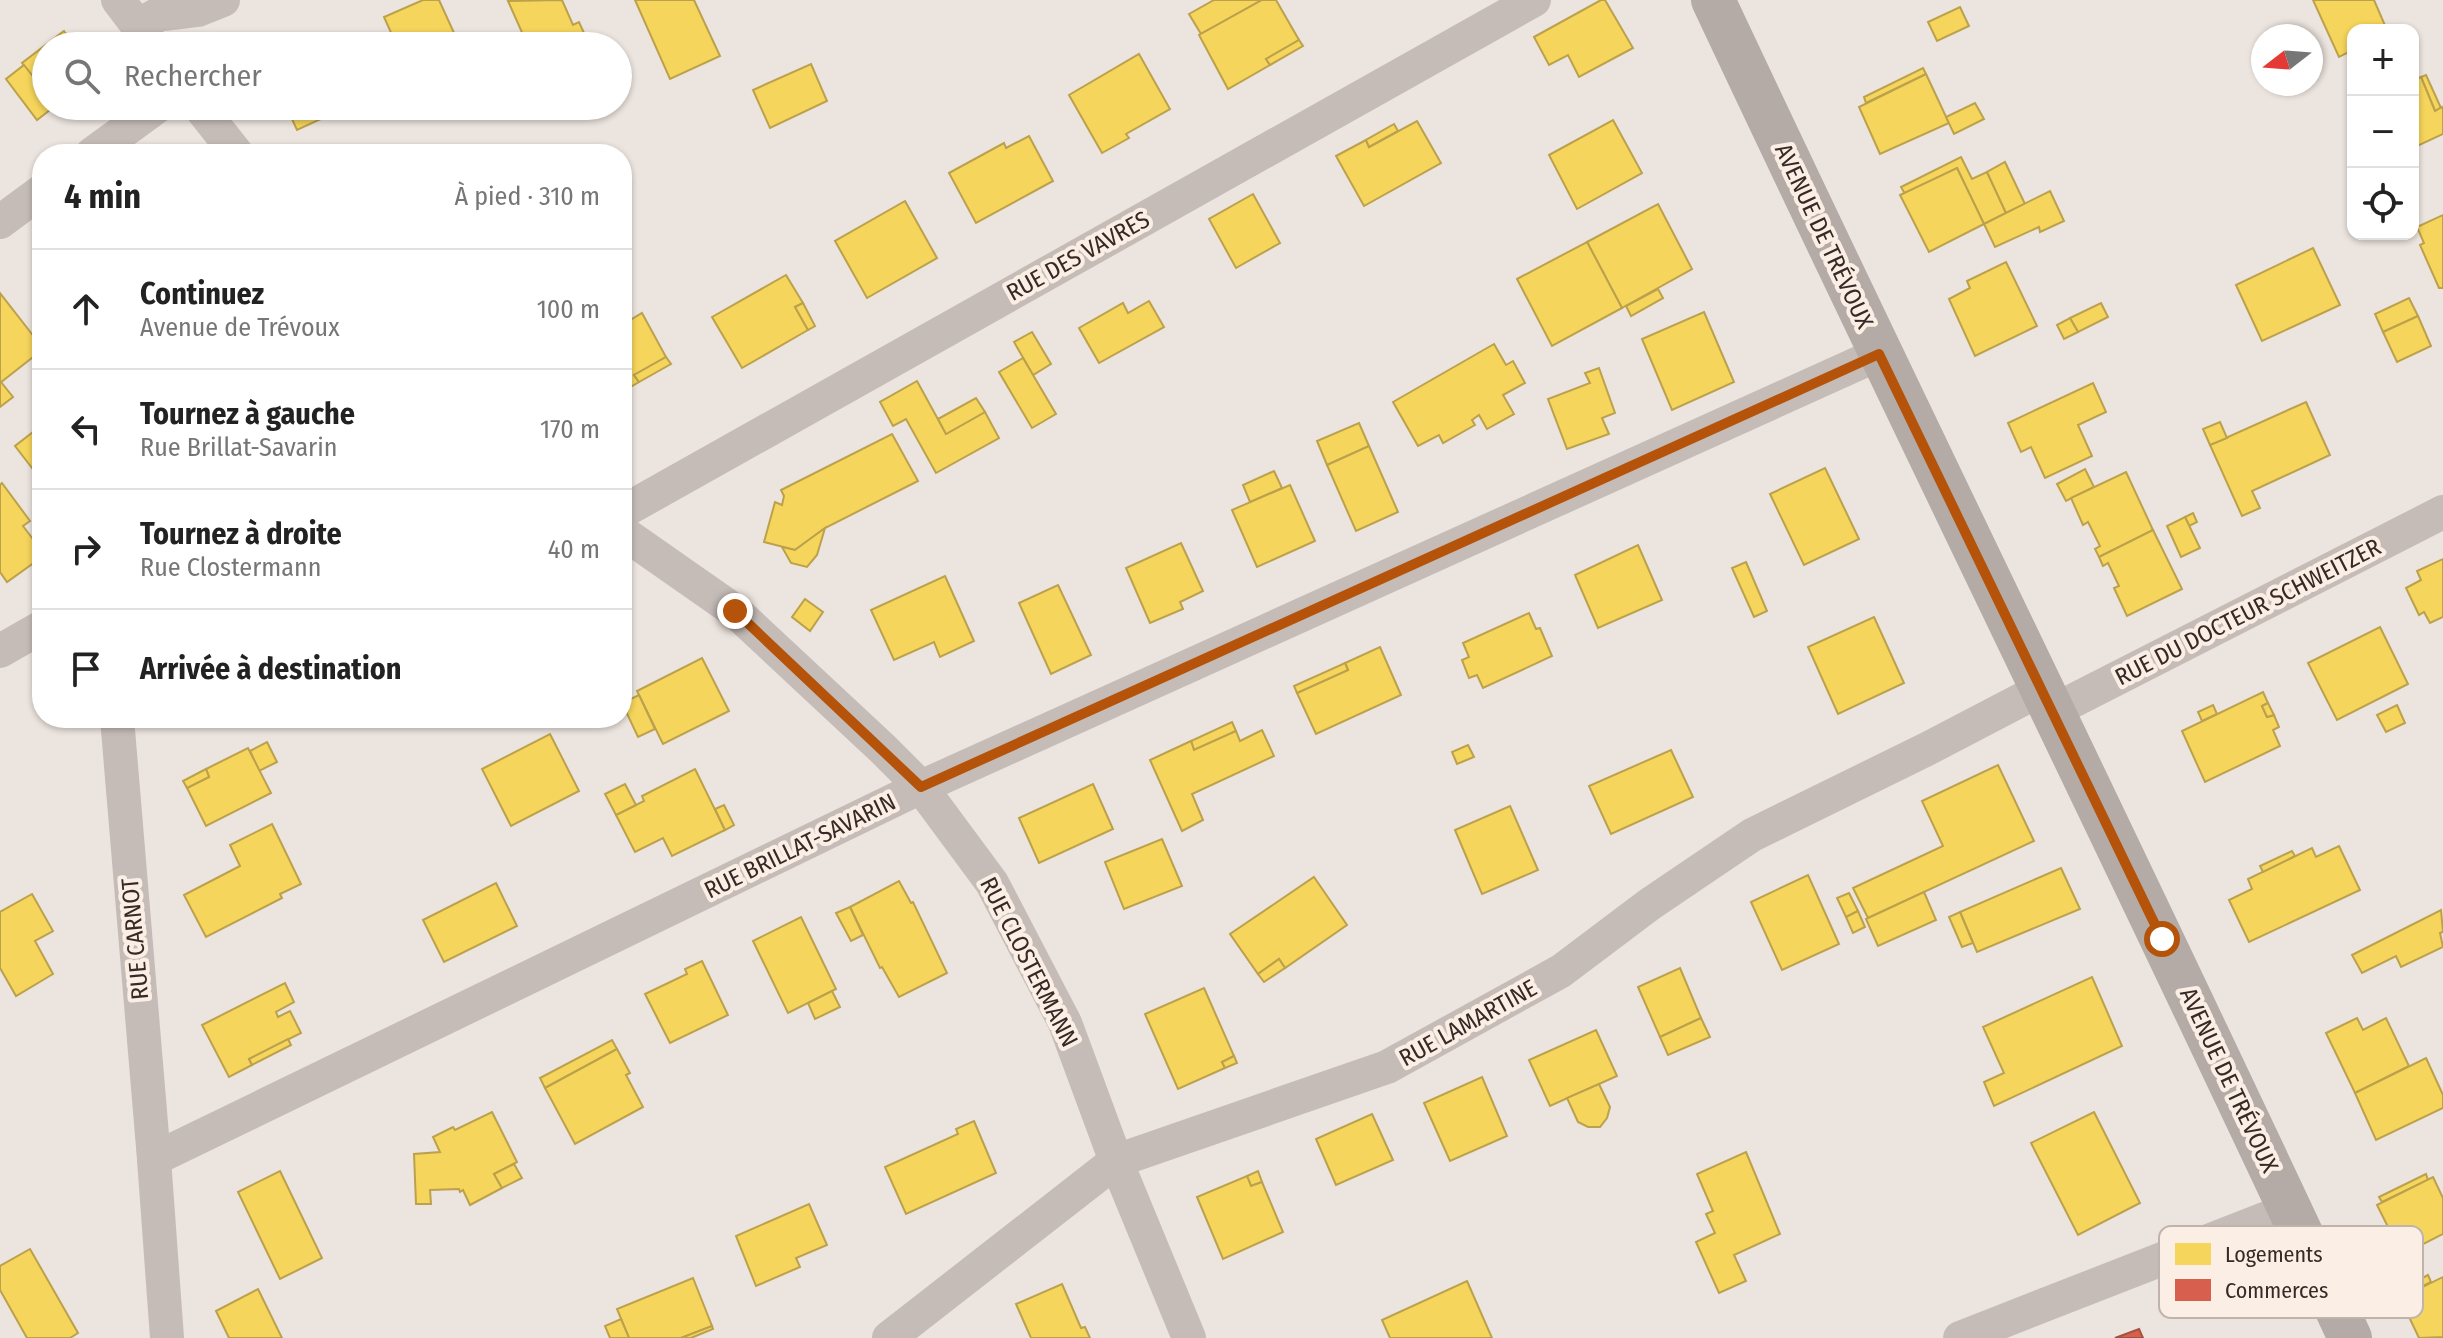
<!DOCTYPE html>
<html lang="fr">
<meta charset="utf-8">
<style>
:root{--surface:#fff;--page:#f6f6f6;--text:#222;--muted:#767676;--line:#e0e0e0}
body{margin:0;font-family:"Fira Sans Condensed",sans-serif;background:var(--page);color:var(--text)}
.controls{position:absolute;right:24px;top:24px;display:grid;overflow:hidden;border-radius:16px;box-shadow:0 2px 6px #0004}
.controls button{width:72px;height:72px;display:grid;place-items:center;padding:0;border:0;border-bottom:2px solid var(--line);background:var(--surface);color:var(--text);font:40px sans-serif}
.compass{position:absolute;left:2251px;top:24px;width:72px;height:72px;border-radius:50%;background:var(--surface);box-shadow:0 2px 6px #0004;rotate:253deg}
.stop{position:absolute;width:24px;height:24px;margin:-18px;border:6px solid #b45309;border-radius:50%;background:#fff}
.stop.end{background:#b45309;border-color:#fff;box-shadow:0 2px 8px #0008}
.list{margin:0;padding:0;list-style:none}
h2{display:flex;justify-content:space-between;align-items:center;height:104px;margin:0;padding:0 32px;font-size:34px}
h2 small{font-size:26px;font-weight:400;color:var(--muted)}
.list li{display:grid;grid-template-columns:52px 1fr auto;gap:24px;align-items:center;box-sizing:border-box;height:120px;padding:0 32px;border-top:2px solid var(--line)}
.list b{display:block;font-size:30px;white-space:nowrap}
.list p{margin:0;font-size:26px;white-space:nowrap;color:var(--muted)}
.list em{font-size:26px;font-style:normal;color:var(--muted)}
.icon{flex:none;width:44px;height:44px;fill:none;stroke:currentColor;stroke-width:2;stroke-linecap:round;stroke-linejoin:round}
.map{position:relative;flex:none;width:2443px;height:1338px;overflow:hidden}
.search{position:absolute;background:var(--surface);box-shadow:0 2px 6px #0004;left:32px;top:32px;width:600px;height:88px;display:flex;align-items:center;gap:20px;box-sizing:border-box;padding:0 28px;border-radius:44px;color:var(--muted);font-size:30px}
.panel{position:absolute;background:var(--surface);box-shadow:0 2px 6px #0004;left:32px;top:144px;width:600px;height:584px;border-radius:32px}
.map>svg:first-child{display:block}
.homes{fill:#f6d55c;stroke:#bca14c;stroke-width:2}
.shops{fill:#d6604d;stroke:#a65041;stroke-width:2}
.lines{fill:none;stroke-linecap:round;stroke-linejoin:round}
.minor{stroke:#c5bcb8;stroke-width:34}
.primary{stroke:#b4aba7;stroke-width:44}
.route{stroke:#b45309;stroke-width:10}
.labels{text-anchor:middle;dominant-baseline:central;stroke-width:8;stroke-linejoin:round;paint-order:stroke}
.street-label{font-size:24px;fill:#362926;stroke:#faeee5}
.key{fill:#faeee5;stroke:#bfb3ac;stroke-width:2}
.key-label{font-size:22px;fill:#362926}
</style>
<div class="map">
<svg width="2443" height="1338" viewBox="0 0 2443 1338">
<rect width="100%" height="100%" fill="#ece4de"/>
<g class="homes">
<path d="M 423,0 L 439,0 L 460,46 L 397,46 L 384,17 Z"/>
<path d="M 562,0 L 573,25 L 579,22 L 590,46 L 528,46 L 508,1 Z"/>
<path d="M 635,0 L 694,0 L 720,56 L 670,79 Z"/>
<path d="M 1214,0 L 1262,0 L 1201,34 L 1189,14 Z"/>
<path d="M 1262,0 L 1276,0 L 1299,40 L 1266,59 L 1270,65 L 1228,89 L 1199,35 Z"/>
<path d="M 1601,0 L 1605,0 L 1633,48 L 1579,77 L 1568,55 L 1549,65 L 1534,37 Z"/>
<path d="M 2313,0 L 2374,0 L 2387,30 L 2353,30 L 2353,50 L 2339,57 Z"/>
<path d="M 1960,7 L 1969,26 L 1937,41 L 1928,22 Z"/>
<path d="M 64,31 L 76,46 L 46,46 L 46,93 L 22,63 Z"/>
<path d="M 1299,40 L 1303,46 L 1270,65 L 1266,59 Z"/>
<path d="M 1139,54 L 1170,109 L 1126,134 L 1129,138 L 1102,153 L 1069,95 Z"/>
<path d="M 811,64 L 827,101 L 770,128 L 753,90 Z"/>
<path d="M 24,65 L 46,93 L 46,106 L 55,106 L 37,120 L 6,79 Z"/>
<path d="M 1923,68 L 1926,74 L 1866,103 L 1864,97 Z"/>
<path d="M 1926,74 L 1949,123 L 1880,154 L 1859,107 Z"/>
<path d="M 2426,75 L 2441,108 L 2435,111 L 2421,77 Z"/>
<path d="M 2421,77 L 2435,111 L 2442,107 L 2443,110 L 2443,134 L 2413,148 L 2413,80 Z"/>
<path d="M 1975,103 L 1984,119 L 1954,134 L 1946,117 Z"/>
<path d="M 286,106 L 349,106 L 297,130 Z"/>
<path d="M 425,106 L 448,106 L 429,115 Z"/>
<path d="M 1613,120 L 1642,173 L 1577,209 L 1549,155 Z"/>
<path d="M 1417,121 L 1441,163 L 1364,206 L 1336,156 L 1366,140 L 1369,147 Z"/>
<path d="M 1394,124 L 1398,131 L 1369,147 L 1366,140 Z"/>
<path d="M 1029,136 L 1053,181 L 976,223 L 949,173 L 1004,143 L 1006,148 Z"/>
<path d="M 1961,157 L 1972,179 L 1987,172 L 2006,213 L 1984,224 L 1957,168 L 1905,194 L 1901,187 Z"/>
<path d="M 2005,162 L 2025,204 L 2006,213 L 1987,172 Z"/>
<path d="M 1957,168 L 1984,224 L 1929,252 L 1900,195 Z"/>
<path d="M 2050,191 L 2064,221 L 2040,232 L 2039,227 L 1995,247 L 1984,224 Z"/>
<path d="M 1253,194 L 1280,243 L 1236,268 L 1209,219 Z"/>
<path d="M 905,201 L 937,258 L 867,298 L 835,241 Z"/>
<path d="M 1658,204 L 1692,269 L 1622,308 L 1587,242 Z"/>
<path d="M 2443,215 L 2443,288 L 2439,288 L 2420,245 L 2424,243 L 2417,227 Z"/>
<path d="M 1587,242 L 1622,308 L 1552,346 L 1517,279 Z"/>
<path d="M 2313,248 L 2340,305 L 2262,341 L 2236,285 Z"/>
<path d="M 2006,262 L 2037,326 L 1975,356 L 1949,299 L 1970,288 L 1967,281 Z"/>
<path d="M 786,275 L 803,303 L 795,307 L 808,330 L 742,368 L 712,317 Z"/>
<path d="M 1658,289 L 1663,298 L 1631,316 L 1626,306 Z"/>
<path d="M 0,293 L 42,347 L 42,350 L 0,383 Z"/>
<path d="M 2409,298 L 2418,316 L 2383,332 L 2375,314 Z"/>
<path d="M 1149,301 L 1164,327 L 1099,363 L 1079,328 L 1123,303 L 1128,313 Z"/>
<path d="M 803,303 L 815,326 L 808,330 L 795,307 Z"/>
<path d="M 2101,303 L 2108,317 L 2078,332 L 2070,318 Z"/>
<path d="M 1704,312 L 1734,382 L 1672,410 L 1642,339 Z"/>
<path d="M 642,313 L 666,357 L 634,375 L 639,382 L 622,392 L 622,325 Z"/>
<path d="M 2418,316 L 2431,346 L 2397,362 L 2383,332 Z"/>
<path d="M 2070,318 L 2078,332 L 2064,339 L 2057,325 Z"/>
<path d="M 1032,332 L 1051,364 L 1033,375 L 1014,342 Z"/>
<path d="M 1494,344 L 1506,365 L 1513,361 L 1525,383 L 1503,395 L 1514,414 L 1487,429 L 1479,415 L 1472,420 L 1475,425 L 1443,443 L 1439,435 L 1418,446 L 1393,402 Z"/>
<path d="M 666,357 L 671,364 L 639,382 L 634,375 Z"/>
<path d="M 1023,358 L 1056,414 L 1032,428 L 999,372 Z"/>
<path d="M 1599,368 L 1615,413 L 1602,418 L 1609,434 L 1567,449 L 1548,399 L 1590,383 L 1585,373 Z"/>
<path d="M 917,381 L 946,434 L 985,412 L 999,438 L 936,473 L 906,419 L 893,426 L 880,402 Z"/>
<path d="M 1,382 L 13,397 L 0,407 L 0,383 Z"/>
<path d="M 2093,383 L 2106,412 L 2078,425 L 2092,456 L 2045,478 L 2031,447 L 2021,452 L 2008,423 Z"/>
<path d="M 976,398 L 985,412 L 946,434 L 938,419 Z"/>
<path d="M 2306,402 L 2330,455 L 2252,491 L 2260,508 L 2242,516 L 2210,445 Z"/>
<path d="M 2220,422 L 2227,438 L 2210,445 L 2203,429 Z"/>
<path d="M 1359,423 L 1369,446 L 1327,465 L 1317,441 Z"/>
<path d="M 42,425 L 42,474 L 39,477 L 15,446 Z"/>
<path d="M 892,434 L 918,481 L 825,528 L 795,550 L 764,542 L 775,502 L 782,505 L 784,496 L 781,490 Z"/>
<path d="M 1369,446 L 1398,512 L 1356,531 L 1327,465 Z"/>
<path d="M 1825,468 L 1859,539 L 1804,565 L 1770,494 Z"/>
<path d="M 2085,469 L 2094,487 L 2066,501 L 2057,484 Z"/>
<path d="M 1274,471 L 1282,488 L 1250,502 L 1243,485 Z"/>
<path d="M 2126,472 L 2153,530 L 2099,557 L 2095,549 L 2100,546 L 2088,522 L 2083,525 L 2071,498 Z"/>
<path d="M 2,483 L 30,521 L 23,526 L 42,551 L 42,557 L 7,582 L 0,572 L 0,485 Z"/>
<path d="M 1290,485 L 1315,541 L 1257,567 L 1232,510 Z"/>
<path d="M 2193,513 L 2197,522 L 2189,526 L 2185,517 Z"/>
<path d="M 2185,517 L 2200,548 L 2181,557 L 2167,526 Z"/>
<path d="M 825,528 L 817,555 L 807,567 L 791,563 L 782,547 L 795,550 Z"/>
<path d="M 2153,530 L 2182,589 L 2127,616 L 2114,588 L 2119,586 L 2108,563 L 2103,566 L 2099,557 Z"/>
<path d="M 1181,543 L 1203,591 L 1180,602 L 1183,609 L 1150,623 L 1126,568 Z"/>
<path d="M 1638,545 L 1662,600 L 1598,628 L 1575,575 Z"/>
<path d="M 2443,559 L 2443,617 L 2430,623 L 2424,612 L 2419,615 L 2406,588 L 2421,580 L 2417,571 Z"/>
<path d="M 1746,562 L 1767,611 L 1754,617 L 1732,568 Z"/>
<path d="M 945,576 L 974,641 L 940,657 L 934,642 L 894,660 L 871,610 Z"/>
<path d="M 1058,585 L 1091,655 L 1051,674 L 1019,603 Z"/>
<path d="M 805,599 L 823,612 L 810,631 L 792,617 Z"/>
<path d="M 1529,613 L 1536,629 L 1540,628 L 1552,656 L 1483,688 L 1477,675 L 1469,678 L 1462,660 L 1469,657 L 1463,643 Z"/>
<path d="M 1874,617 L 1904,683 L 1838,714 L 1808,647 Z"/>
<path d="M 2380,627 L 2408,684 L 2337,720 L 2308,663 Z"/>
<path d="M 1380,647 L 1401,695 L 1316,734 L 1297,693 L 1348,670 L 1345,663 Z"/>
<path d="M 702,658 L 729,711 L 663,744 L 637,691 Z"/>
<path d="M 1345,663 L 1348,670 L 1297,693 L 1294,686 Z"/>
<path d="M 2263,692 L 2268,703 L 2262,706 L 2267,717 L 2274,715 L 2279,727 L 2273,730 L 2280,746 L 2205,782 L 2182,731 Z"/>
<path d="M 639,695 L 655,729 L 638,737 L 622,703 Z"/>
<path d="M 2268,703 L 2274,715 L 2267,717 L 2262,706 Z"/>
<path d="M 2213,705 L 2217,714 L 2202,721 L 2198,712 Z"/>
<path d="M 2397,705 L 2405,723 L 2386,732 L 2377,715 Z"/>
<path d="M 1232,722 L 1236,731 L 1194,750 L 1191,741 Z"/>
<path d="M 1262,730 L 1274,756 L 1192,794 L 1203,820 L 1182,831 L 1150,760 L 1191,741 L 1194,750 L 1236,731 L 1240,741 Z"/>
<path d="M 550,734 L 579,791 L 511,826 L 482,769 Z"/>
<path d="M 267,742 L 277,762 L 259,771 L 250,751 Z"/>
<path d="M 1468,745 L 1474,757 L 1457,764 L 1452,752 Z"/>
<path d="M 248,748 L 271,793 L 206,826 L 187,788 L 209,777 L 206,769 Z"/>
<path d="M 1671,750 L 1693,797 L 1611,834 L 1589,786 Z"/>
<path d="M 1998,765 L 2034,841 L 1868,918 L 1853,888 L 1943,846 L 1922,801 Z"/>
<path d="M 206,769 L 209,777 L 187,788 L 183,781 Z"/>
<path d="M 695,769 L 725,830 L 672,856 L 663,838 L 635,852 L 616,815 L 644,801 L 642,796 Z"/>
<path d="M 625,784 L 636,805 L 616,815 L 605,794 Z"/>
<path d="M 1093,784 L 1113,829 L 1039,863 L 1019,818 Z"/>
<path d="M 724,805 L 734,825 L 725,830 L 715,809 Z"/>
<path d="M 1510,806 L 1538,870 L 1482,894 L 1455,830 Z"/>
<path d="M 272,824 L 301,884 L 280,894 L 282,898 L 206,937 L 184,895 L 240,866 L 230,845 Z"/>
<path d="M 1162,839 L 1182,886 L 1124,909 L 1105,862 Z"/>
<path d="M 2339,846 L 2360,890 L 2249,942 L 2229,900 L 2252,889 L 2248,879 L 2312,848 L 2316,857 Z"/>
<path d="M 2292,851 L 2295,856 L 2263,872 L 2260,866 Z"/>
<path d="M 2061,868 L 2080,909 L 1977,952 L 1960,912 Z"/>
<path d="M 1808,875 L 1839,944 L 1782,970 L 1751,902 Z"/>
<path d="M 1314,877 L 1347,925 L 1285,968 L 1279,959 L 1258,974 L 1230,934 Z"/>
<path d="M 899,881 L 911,903 L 913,902 L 947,973 L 899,997 L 882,967 L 880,968 L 850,907 Z"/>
<path d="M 496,883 L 517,926 L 444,962 L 423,920 Z"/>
<path d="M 1924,892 L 1936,920 L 1878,946 L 1866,919 Z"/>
<path d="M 1849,893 L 1858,911 L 1846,917 L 1837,898 Z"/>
<path d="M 32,894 L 53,931 L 35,941 L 53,974 L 16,996 L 0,968 L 0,912 Z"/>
<path d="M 850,907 L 863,935 L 851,941 L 836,913 Z"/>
<path d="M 2441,910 L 2443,932 L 2440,933 L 2443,947 L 2401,967 L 2396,956 L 2362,973 L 2352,955 Z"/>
<path d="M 1858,911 L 1865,927 L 1853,933 L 1846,917 Z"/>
<path d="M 1960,912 L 1973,943 L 1962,947 L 1949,917 Z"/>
<path d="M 801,917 L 836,989 L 788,1013 L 753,941 Z"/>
<path d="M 1279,959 L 1285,968 L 1264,982 L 1258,974 Z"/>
<path d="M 702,961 L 728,1015 L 670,1043 L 645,994 L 687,974 L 685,969 Z"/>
<path d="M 1680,968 L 1701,1018 L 1660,1037 L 1638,987 Z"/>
<path d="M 2092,977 L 2122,1046 L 1994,1106 L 1984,1082 L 2004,1073 L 1983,1027 Z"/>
<path d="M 285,983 L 294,1002 L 276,1012 L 278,1017 L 290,1011 L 301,1033 L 249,1059 L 252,1065 L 229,1077 L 202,1025 Z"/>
<path d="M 1204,988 L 1234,1056 L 1222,1062 L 1225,1068 L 1178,1089 L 1145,1014 Z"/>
<path d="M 832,991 L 840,1007 L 815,1019 L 808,1003 Z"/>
<path d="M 1701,1018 L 1710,1037 L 1668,1055 L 1660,1037 Z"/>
<path d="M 2357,1018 L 2363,1030 L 2386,1018 L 2409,1066 L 2355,1093 L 2326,1033 Z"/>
<path d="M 1596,1030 L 1617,1076 L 1550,1106 L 1529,1060 Z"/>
<path d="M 288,1039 L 291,1045 L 252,1065 L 249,1059 Z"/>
<path d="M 612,1040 L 617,1049 L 545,1088 L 540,1078 Z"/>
<path d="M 617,1049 L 630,1073 L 626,1075 L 643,1107 L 575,1144 L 545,1088 Z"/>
<path d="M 1234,1056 L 1237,1063 L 1225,1068 L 1222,1062 Z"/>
<path d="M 2426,1058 L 2443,1095 L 2443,1108 L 2376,1140 L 2355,1093 Z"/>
<path d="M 1482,1077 L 1507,1136 L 1450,1161 L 1424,1103 Z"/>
<path d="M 1599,1084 L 1610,1107 L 1607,1118 L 1600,1127 L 1588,1127 L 1578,1122 L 1567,1098 Z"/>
<path d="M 492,1112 L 517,1162 L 494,1174 L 502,1188 L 470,1205 L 463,1190 L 460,1192 L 459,1189 L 430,1190 L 431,1204 L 416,1204 L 414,1154 L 440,1152 L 433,1137 L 453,1127 L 455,1130 Z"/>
<path d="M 2094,1112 L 2140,1203 L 2078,1235 L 2031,1143 Z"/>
<path d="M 1372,1114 L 1393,1160 L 1336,1185 L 1316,1139 Z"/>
<path d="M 974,1121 L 996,1173 L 906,1214 L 885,1167 L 958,1134 L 956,1129 Z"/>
<path d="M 1746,1152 L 1780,1234 L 1734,1255 L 1746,1281 L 1719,1293 L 1696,1242 L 1715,1233 L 1706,1214 L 1713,1211 L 1697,1174 Z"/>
<path d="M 514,1164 L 522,1178 L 502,1188 L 494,1174 Z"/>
<path d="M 280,1171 L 322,1258 L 280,1279 L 238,1192 Z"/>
<path d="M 1258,1171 L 1262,1182 L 1251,1186 L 1247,1176 Z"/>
<path d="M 2426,1174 L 2428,1180 L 2382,1202 L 2379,1197 Z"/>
<path d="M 1247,1176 L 1251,1186 L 1262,1182 L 1283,1232 L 1223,1259 L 1197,1197 Z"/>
<path d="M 2433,1177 L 2443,1198 L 2443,1234 L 2402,1255 L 2377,1205 Z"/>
<path d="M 809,1204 L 827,1245 L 796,1258 L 800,1267 L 756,1286 L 736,1236 Z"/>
<path d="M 30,1249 L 78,1333 L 70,1338 L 27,1338 L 0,1290 L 0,1266 Z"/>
<path d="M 2428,1275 L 2431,1282 L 2405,1295 L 2402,1289 Z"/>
<path d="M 2443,1277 L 2443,1337 L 2419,1338 L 2400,1298 Z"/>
<path d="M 693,1278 L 712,1326 L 681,1338 L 629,1338 L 617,1309 Z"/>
<path d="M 1467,1281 L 1492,1338 L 1390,1338 L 1382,1320 Z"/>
<path d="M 1062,1284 L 1081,1328 L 1085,1327 L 1090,1338 L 1031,1338 L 1016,1304 Z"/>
<path d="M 258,1289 L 282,1338 L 229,1338 L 216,1311 Z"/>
<path d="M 621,1319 L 629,1338 L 610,1338 L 605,1326 Z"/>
<path d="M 712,1326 L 713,1329 L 691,1338 L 681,1338 Z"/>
</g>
<path class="shops" d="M 2139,1329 L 2143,1338 L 2115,1338 Z"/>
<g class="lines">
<g class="minor">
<path d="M 118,0 L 153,46"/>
<path d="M 137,26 L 157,15 L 198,10 L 223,0"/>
<path d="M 199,106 L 237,154"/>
<path d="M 92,154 L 158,106"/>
<path d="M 0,222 L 42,191"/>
<path d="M 622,512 L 1534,0"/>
<path d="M 622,532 L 735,611 L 883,749 L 921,787 L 992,883 L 1065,1023 L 1116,1161 L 1189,1338"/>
<path d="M 0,651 L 42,627"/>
<path d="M 2053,711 L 2443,512"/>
<path d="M 117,718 L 154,1159"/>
<path d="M 167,1338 L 154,1159 L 921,787 L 1879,354"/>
<path d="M 889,1338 L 1116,1161 L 1387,1067 L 1561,971 L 1650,904 L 1752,835 L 1927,749 L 2042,689"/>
<path d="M 1960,1338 L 2290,1209"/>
</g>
<path class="primary" d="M 1713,0 C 1923,447 2142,890 2350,1338"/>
</g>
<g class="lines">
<path class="route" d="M 735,611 L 921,787 L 1879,354 L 2162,939"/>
</g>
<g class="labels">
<g class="street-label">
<text transform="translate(1824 236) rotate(65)">AVENUE DE TRÉVOUX</text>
<text transform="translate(1078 256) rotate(-29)">RUE DES VAVRES</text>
<text transform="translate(2248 612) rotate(-27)">RUE DU DOCTEUR SCHWEITZER</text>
<text transform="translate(800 846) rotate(-26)">RUE BRILLAT-SAVARIN</text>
<text transform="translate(135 939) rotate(-95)">RUE CARNOT</text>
<text transform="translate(1029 962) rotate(63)">RUE CLOSTERMANN</text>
<text transform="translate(1468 1023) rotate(-29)">RUE LAMARTINE</text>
<text transform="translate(2229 1080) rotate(65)">AVENUE DE TRÉVOUX</text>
</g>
</g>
<rect x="2159" y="1226" width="264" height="92" rx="12" class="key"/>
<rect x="2175" y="1243" width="36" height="22" fill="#f6d55c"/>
<rect x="2175" y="1279" width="36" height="22" fill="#d6604d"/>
<g class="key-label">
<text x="2225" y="1262">Logements</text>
<text x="2225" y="1298">Commerces</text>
</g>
</svg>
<div class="controls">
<button>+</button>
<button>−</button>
<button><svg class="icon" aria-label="locate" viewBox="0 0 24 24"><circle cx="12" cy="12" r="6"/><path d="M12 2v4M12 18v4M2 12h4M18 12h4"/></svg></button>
</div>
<svg class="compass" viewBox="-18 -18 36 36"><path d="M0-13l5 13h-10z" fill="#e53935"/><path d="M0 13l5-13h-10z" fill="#767676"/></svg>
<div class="stop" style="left:2162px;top:939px"></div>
<div class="stop end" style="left:735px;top:611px"></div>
<div class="search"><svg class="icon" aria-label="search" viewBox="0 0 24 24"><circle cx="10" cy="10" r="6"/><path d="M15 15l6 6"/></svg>Rechercher</div>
<section class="panel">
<h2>4 min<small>À pied · 310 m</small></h2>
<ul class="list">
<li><svg class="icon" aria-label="ahead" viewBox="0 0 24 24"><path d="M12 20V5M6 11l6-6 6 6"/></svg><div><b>Continuez</b><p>Avenue de Trévoux</p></div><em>100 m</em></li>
<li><svg class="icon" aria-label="left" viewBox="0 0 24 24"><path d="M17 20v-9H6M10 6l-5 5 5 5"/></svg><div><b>Tournez à gauche</b><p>Rue Brillat-Savarin</p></div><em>170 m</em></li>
<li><svg class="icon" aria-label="right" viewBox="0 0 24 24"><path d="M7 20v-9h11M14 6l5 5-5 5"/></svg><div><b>Tournez à droite</b><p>Rue Clostermann</p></div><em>40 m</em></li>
<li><svg class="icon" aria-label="arrive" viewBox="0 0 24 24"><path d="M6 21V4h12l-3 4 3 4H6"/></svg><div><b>Arrivée à destination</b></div></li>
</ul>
</section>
</div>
